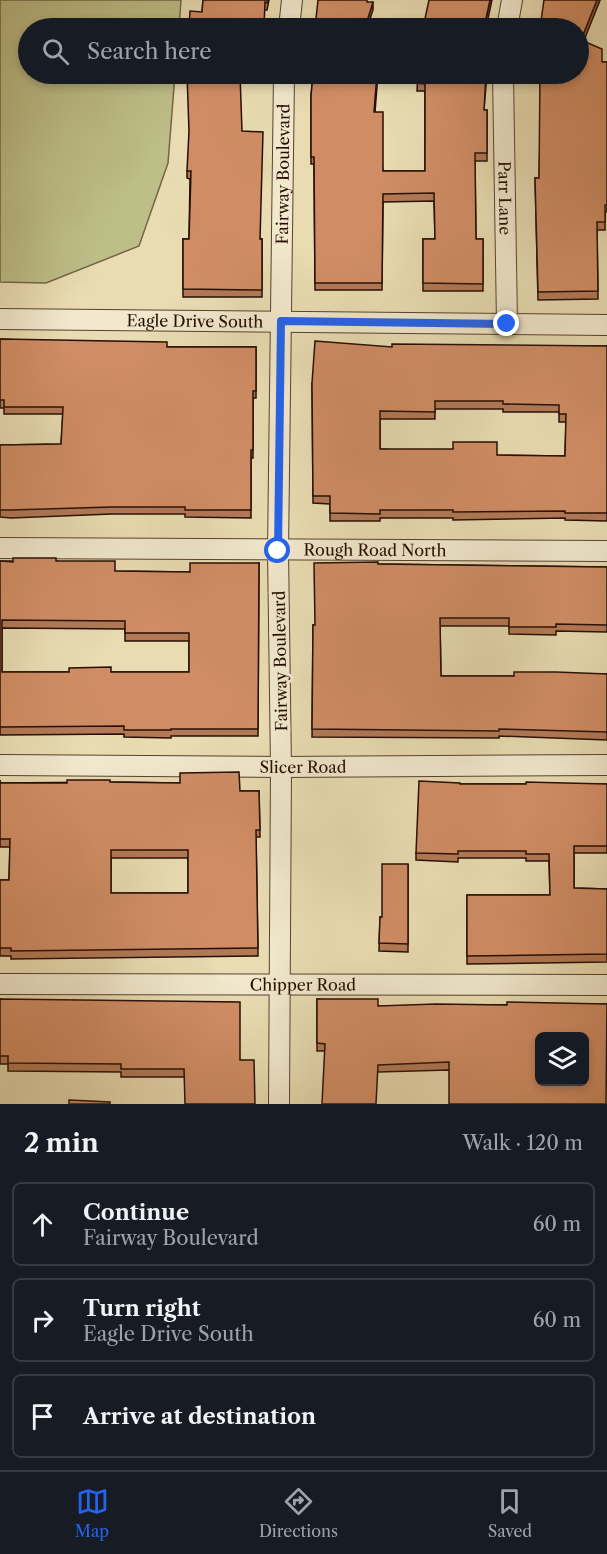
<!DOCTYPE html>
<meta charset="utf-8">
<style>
:root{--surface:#171b24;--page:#20242c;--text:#f1f3f6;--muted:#9ea1a6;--line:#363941;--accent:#2563eb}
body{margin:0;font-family:"Libre Caslon Text",serif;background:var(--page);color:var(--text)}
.controls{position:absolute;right:18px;bottom:18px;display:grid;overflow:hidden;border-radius:9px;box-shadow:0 3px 9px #0003}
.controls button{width:54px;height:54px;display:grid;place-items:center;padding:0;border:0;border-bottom:2px solid var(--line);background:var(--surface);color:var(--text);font:30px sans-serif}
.stop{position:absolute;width:18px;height:18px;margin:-14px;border:4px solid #2563eb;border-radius:50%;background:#fff}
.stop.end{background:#2563eb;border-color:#fff;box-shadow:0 2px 6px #0008}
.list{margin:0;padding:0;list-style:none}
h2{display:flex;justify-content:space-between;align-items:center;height:78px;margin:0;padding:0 24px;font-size:26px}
h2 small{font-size:20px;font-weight:400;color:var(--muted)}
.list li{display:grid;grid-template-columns:39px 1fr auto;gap:18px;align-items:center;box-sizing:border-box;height:84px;margin:0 12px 12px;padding:0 12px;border:2px solid var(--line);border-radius:9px}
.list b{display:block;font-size:22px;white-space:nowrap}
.list p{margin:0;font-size:20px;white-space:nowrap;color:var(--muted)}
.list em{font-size:20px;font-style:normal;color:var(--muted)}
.icon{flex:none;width:33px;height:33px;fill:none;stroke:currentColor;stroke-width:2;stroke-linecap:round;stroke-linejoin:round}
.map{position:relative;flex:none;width:607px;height:1104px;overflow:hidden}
.search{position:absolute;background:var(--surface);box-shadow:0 3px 9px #0003;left:18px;right:18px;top:18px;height:66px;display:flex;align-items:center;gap:15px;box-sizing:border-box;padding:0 21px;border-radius:33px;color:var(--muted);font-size:22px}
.sheet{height:366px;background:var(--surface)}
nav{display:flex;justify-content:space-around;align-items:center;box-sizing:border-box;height:84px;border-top:2px solid var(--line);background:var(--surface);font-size:16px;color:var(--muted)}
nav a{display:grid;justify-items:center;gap:3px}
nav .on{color:var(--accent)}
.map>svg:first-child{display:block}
.green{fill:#bdbe88;stroke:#726646;stroke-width:1.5}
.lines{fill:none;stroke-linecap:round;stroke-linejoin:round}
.minor-casing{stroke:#574230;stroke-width:22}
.minor{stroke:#f1e8cd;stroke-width:20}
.wall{fill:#b37957;stroke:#260e05;stroke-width:1.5;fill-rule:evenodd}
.shaded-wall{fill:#926347;stroke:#260e05;stroke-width:1.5}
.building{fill:#d08d65;stroke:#260e05;stroke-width:1.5;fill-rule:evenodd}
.route{stroke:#2563eb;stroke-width:8}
.labels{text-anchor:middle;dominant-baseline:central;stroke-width:6;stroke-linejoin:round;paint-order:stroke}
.street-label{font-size:16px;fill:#260e05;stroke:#f1e8cd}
</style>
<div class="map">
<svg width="607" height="1104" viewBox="0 0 607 1104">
<rect width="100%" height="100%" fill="#e9dcb2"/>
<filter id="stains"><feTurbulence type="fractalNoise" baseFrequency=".00333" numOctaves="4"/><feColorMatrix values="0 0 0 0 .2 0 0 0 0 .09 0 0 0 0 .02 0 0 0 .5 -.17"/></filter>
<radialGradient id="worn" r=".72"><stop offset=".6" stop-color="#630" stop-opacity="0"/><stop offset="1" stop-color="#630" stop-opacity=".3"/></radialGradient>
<path class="green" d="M 0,0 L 181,0 L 179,28 L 28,28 L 28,74 L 175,74 L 168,163 L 139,246 L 46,283 L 0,282 Z"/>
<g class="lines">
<g class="minor-casing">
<g id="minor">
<path d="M 289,28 L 292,0"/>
<path d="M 507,28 L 512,0"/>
<path id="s1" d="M 503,74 L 507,324"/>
<path id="s2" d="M 0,319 L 607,325"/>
<path id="s3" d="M 0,548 L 607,551"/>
<path id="s4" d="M 0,765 L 281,767 L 607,765"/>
<path id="s5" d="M 0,984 L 607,985"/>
<path id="s6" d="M 279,1104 L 281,767 L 278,551 L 284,74"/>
</g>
</g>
<use href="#minor" class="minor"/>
</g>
<g class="wall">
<path d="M 203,0 L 269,0 L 267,10 L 202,12 Z"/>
<path d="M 544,0 L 600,0 L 583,41 L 602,62 L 607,62 L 607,212 L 605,212 L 605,230 L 597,230 L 598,299 L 538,300 L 535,178 L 539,178 Z"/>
<path d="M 313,74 L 378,74 L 375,112 L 383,171 L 425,171 L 425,91 L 417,91 L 418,74 L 487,74 L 484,110 L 487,110 L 487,161 L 475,161 L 476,239 L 483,239 L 483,291 L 423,291 L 423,239 L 435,239 L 434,201 L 383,202 L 382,290 L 315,290 L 314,164 L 311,164 L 311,96 Z"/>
<path d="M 242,131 L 260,239 L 262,239 L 262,297 L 183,297 L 183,239 L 189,239 L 190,179 L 187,178 L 187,171 Z"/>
<path d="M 0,339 L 167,347 L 256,347 L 256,398 L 253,398 L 253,458 L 251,458 L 251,518 L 185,517 L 185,514 L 112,514 L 11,518 L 0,517 L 0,445 L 61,444 L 63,414 L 4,414 L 4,408 L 0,408 Z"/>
<path d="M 607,346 L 607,521 L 565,520 L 565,518 L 453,520 L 453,518 L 380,518 L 380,521 L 330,521 L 330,504 L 313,503 L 312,383 L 392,347 ZM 435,409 L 503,409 L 503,412 L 559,412 L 559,422 L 566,422 L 565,456 L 497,455 L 380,449 L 380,419 L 435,419 Z"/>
<path d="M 0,561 L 56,561 L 115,571 L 190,572 L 259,563 L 258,736 L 171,736 L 171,738 L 124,737 L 124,734 L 0,735 ZM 2,628 L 125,629 L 125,641 L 189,641 L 189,672 L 2,672 Z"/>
<path d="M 378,564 L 607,567 L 607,632 L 556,631 L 556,635 L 509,634 L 509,626 L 440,626 L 441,676 L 514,676 L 607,674 L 607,740 L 499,736 L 499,738 L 312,737 L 313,625 L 315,625 Z"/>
<path d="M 0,780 L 0,783 L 110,782 L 180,783 L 240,791 L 259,791 L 260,837 L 256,837 L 258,956 L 11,959 L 11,956 L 0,956 L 0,880 L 9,880 L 10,847 L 0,847 ZM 111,858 L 188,858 L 188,893 L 111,893 Z"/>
<path d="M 460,784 L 607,784 L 607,853 L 574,853 L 574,888 L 607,889 L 607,962 L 467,964 L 467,895 L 550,895 L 549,861 L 526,861 L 526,858 L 458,858 L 458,862 L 416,860 L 416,853 Z"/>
<path d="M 408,864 L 408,952 L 379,951 L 380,917 L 382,917 Z"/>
<path d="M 0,999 L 240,1060 L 184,1077 L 121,1077 L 121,1072 L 8,1071 L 8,1064 L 0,1064 Z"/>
<path d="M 317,999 L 378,1006 L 607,1004 L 607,1079 L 449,1070 L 378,1072 L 325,1051 L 317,1051 Z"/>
</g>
<g class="shaded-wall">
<path d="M 490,0 L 492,0 L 486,28 L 484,28 Z"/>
<path d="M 597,0 L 600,0 L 581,48 L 581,40 Z"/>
<path d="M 373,2 L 373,10 L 367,28 L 365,28 Z"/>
</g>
<g class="building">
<path d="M 203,0 L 268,0 L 267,3 L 265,2 L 264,28 L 189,28 L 190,11 L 202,12 Z"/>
<path d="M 318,0 L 367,0 L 367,2 L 373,2 L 365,28 L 315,28 Z"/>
<path d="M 429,0 L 490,0 L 484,28 L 423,28 Z"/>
<path d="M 544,0 L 597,0 L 581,40 L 602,49 L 602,62 L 607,62 L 607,205 L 605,205 L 605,222 L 597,222 L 598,291 L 538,292 L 535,178 L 539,178 L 540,74 L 579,74 L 579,28 L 540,28 Z"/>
<path d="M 187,74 L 240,74 L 242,131 L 263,132 L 260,239 L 262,239 L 262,290 L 183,289 L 183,239 L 189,239 L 191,171 L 187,171 L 189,131 Z"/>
<path d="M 313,74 L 377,74 L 374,112 L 383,112 L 383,171 L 425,171 L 425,84 L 417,83 L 418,74 L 486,74 L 484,110 L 487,110 L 487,153 L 475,153 L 476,239 L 483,239 L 483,284 L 423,283 L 423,239 L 435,239 L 434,193 L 383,194 L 382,283 L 315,283 L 314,157 L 311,157 L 311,96 Z"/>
<path d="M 0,339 L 167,342 L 167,347 L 256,347 L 256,391 L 253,391 L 253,450 L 251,450 L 251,510 L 185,510 L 185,507 L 112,507 L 11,510 L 0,510 L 0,445 L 61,444 L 63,407 L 4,407 L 4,400 L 0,400 Z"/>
<path d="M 315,341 L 392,347 L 392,344 L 607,346 L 607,513 L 565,513 L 565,511 L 453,512 L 453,510 L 380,510 L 380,514 L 330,513 L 330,496 L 313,496 L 312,383 ZM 435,401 L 503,401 L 503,404 L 559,405 L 559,414 L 566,414 L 565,456 L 497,455 L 497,442 L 453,442 L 453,449 L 380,449 L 380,411 L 435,412 Z"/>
<path d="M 13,558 L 56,558 L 56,561 L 115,561 L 115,571 L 190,572 L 190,563 L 259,563 L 258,729 L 171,729 L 171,730 L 124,730 L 124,726 L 0,727 L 0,561 L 13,562 ZM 2,620 L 125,621 L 125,633 L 189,633 L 189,672 L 111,672 L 111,667 L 69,668 L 69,672 L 2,672 Z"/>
<path d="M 378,562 L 378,564 L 607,567 L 607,625 L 556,624 L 556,627 L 509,627 L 509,618 L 440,618 L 441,676 L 514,676 L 514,672 L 556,672 L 607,674 L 607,732 L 499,729 L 499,731 L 312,729 L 313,625 L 315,625 L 314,563 Z"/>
<path d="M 239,772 L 240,791 L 259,791 L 260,830 L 256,830 L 258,948 L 11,951 L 11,948 L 0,948 L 0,880 L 9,880 L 10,839 L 0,839 L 0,780 L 0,783 L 67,783 L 67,780 L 110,780 L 110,782 L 180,783 L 180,773 ZM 111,850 L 188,850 L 188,893 L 111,893 Z"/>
<path d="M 419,781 L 460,783 L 460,784 L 526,784 L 526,782 L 607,784 L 607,846 L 574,846 L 574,888 L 607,889 L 607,954 L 467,956 L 467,895 L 550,895 L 549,854 L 526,854 L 526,851 L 458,851 L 458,854 L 416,853 Z"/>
<path d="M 382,864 L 408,864 L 408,944 L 379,943 L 380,917 L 382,917 Z"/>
<path d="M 0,999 L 240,1002 L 240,1060 L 254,1060 L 255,1104 L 185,1104 L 184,1069 L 121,1069 L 121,1064 L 8,1063 L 8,1056 L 0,1056 Z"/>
<path d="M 317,999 L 378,999 L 378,1006 L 436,1004 L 507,1005 L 507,1002 L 607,1004 L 606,1104 L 449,1104 L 449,1062 L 378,1065 L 376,1104 L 322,1104 L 325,1044 L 317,1043 ZM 540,1036 L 585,1036 L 585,1082 L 540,1082 Z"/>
<path d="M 69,1100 L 110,1102 L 110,1104 L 69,1104 Z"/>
</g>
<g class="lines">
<path class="route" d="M 278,551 L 281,321 L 507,324"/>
</g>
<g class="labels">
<g class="street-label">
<text stroke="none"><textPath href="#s6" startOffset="930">Fairway Boulevard</textPath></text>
<text stroke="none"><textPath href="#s1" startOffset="124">Parr Lane</textPath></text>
<text stroke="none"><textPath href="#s2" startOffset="195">Eagle Drive South</textPath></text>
<text stroke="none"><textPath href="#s3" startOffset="375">Rough Road North</textPath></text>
<text transform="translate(280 661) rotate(-91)">Fairway Boulevard</text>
<text stroke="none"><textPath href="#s4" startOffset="303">Slicer Road</textPath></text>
<text stroke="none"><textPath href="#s5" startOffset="303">Chipper Road</textPath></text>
</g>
</g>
<rect width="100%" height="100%" filter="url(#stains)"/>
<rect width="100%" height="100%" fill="url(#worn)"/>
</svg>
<div class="controls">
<button><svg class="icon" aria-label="layers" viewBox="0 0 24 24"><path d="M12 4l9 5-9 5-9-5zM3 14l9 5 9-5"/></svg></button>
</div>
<div class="stop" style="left:278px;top:551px"></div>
<div class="stop end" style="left:507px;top:324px"></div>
<div class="search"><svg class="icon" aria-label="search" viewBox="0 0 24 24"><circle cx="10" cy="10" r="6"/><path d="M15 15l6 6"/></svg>Search here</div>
</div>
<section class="sheet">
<h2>2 min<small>Walk · 120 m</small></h2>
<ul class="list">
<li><svg class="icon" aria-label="ahead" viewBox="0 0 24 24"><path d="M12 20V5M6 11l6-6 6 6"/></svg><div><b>Continue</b><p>Fairway Boulevard</p></div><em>60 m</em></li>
<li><svg class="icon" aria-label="right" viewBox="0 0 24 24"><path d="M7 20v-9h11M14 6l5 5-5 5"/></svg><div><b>Turn right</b><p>Eagle Drive South</p></div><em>60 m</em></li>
<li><svg class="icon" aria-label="arrive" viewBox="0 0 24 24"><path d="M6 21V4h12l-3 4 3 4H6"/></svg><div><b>Arrive at destination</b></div></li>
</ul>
</section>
<nav>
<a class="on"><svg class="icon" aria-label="map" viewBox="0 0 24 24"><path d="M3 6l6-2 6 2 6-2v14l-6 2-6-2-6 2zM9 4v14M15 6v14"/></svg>Map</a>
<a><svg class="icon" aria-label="directions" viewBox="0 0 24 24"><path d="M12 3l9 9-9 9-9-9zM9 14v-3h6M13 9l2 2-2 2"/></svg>Directions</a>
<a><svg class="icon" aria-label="saved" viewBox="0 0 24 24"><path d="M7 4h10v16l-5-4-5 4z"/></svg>Saved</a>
</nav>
